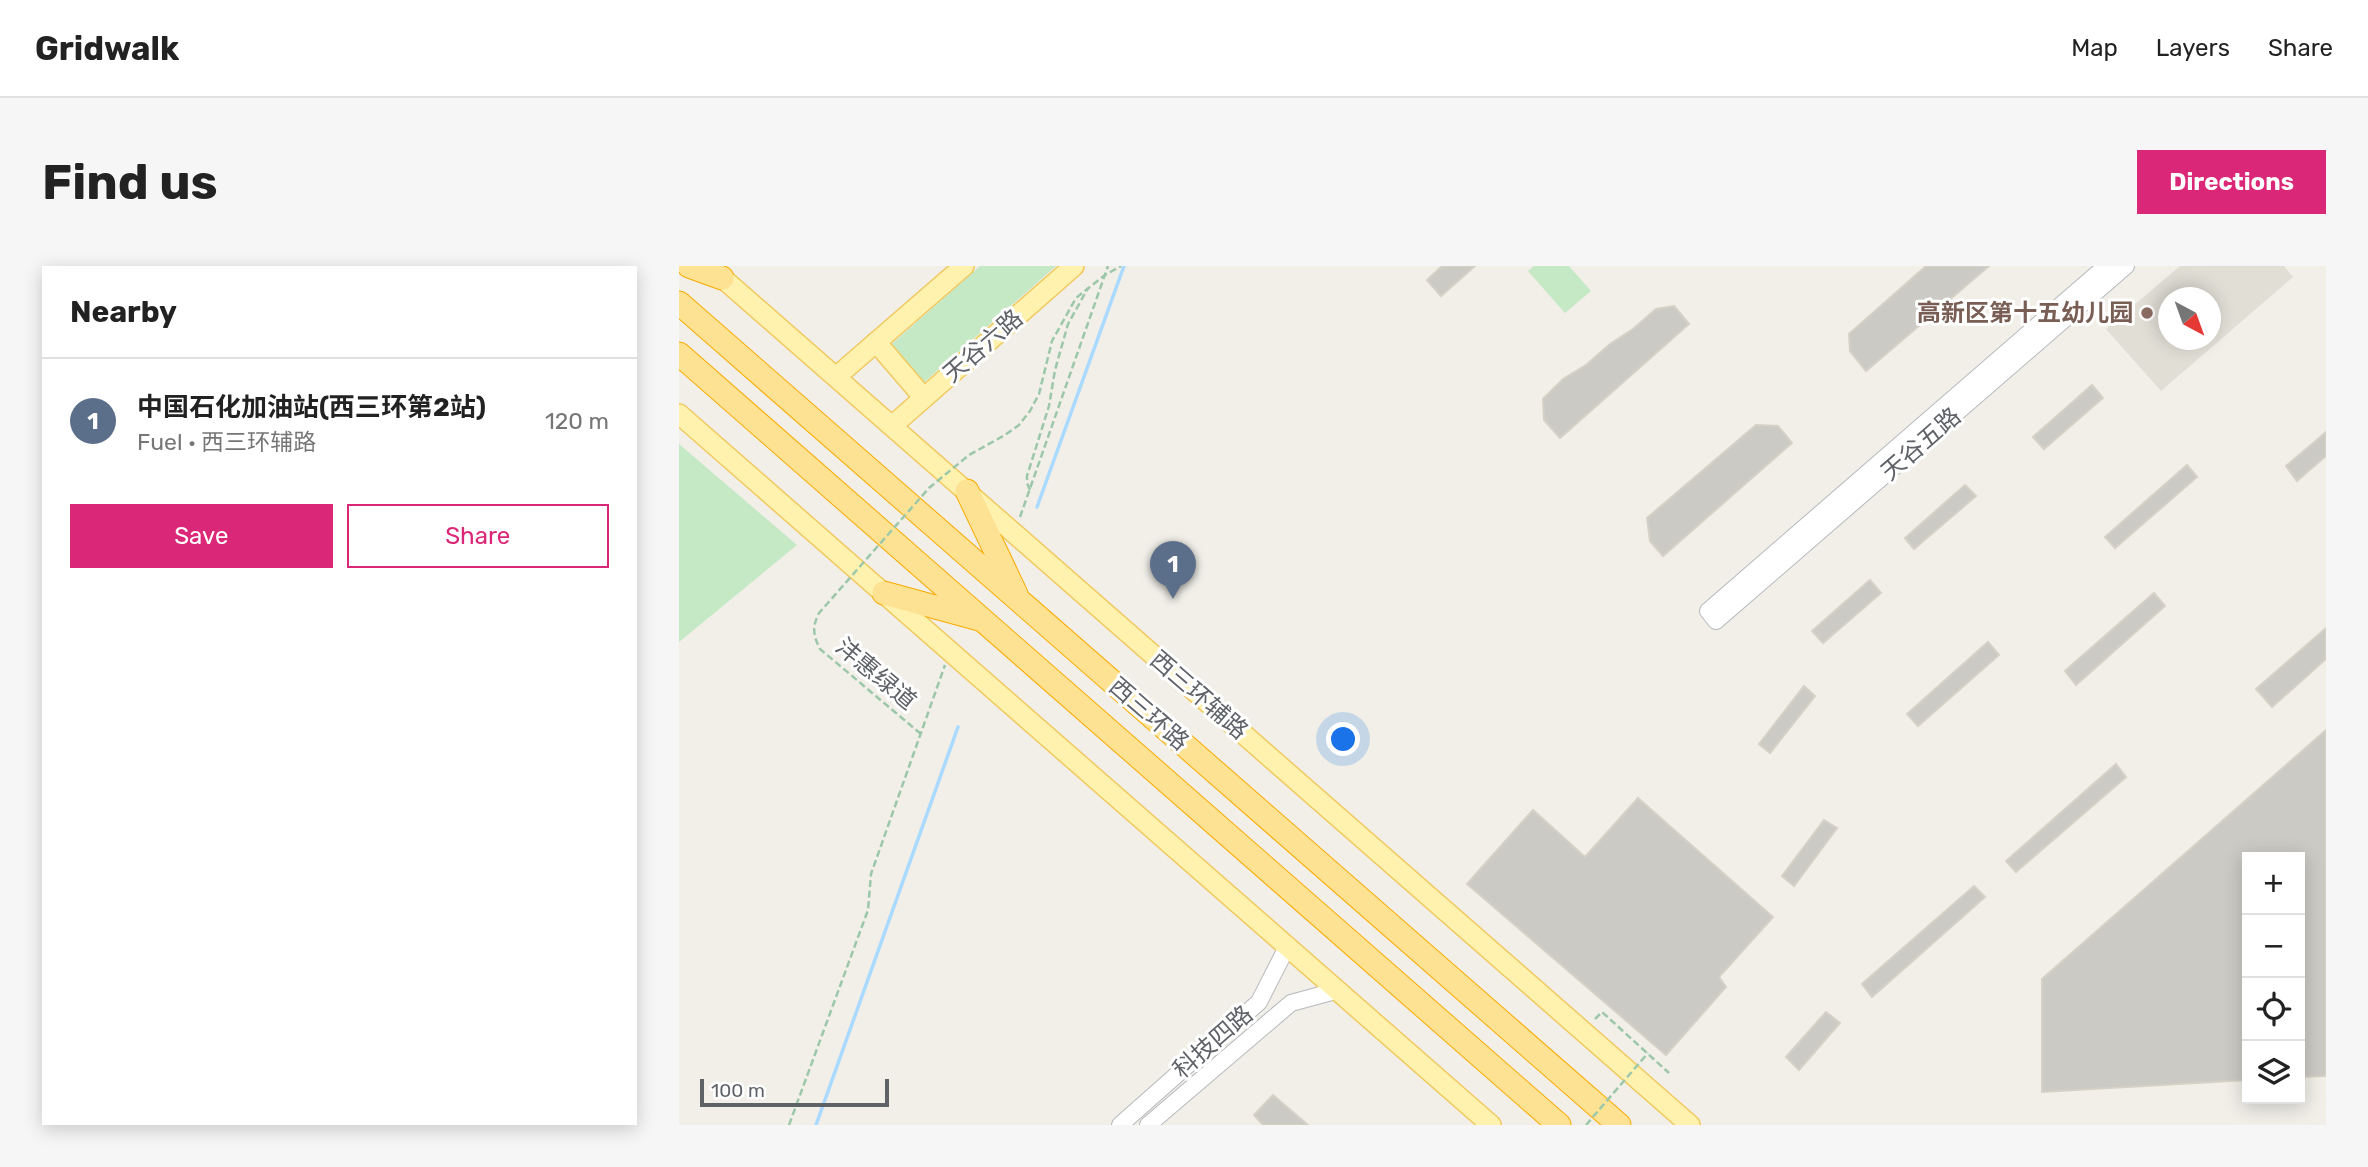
<!DOCTYPE html>
<meta charset="utf-8">
<style>
:root{--surface:#fff;--page:#f6f6f6;--text:#222;--muted:#767676;--line:#e0e0e0;--accent:#db2777}
body{margin:0;font-family:Rubik,"Noto Sans SC",sans-serif;background:var(--page);color:var(--text)}
.controls{position:absolute;right:21px;bottom:21px;display:grid;overflow:hidden;border-radius:0px;box-shadow:0 4px 18px #0003}
.controls button{width:63px;height:63px;display:grid;place-items:center;padding:0;border:0;border-bottom:2px solid var(--line);background:var(--surface);color:var(--text);font:35px sans-serif}
.compass{position:absolute;left:1479px;top:21px;width:63px;height:63px;border-radius:50%;background:var(--surface);box-shadow:0 4px 18px #0003;rotate:139deg}
.scale{position:absolute;left:21px;bottom:18px;width:189px;box-sizing:border-box;padding-left:7px;border:4px solid #5f6368;border-top:0;font-size:19px;line-height:24px;white-space:nowrap;color:#5f6368;-webkit-text-stroke:5px #fff;paint-order:stroke}
.you{position:absolute;left:665px;top:474px;width:24px;height:24px;margin:-18px;border:5px solid #fff;border-radius:50%;background:#1a73e8;box-shadow:0 0 0 10px #1a73e833}
.badge{display:grid;place-items:center;width:46px;height:46px;border-radius:50%;background:var(--accent);color:#fff;font-size:23px;font-weight:700}
.pin{position:absolute;translate:-50% -58px;filter:drop-shadow(0 2px 4px #0008)}
.pin::after{content:'';position:absolute;top:37px;width:24px;height:21px;background:inherit;clip-path:polygon(0 0,100% 0,50% 100%)}
.list{margin:0;padding:0;list-style:none}
h2{display:flex;justify-content:space-between;align-items:center;height:91px;margin:0;padding:0 28px;font-size:30px}
h2 small{font-size:23px;font-weight:400;color:var(--muted)}
.list li{display:grid;grid-template-columns:46px 1fr auto;gap:21px;align-items:center;box-sizing:border-box;height:126px;padding:0 28px;border-top:2px solid var(--line)}
.list b{display:block;font-size:26px;white-space:nowrap}
.list p{margin:0;font-size:23px;white-space:nowrap;color:var(--muted)}
.list em{font-size:23px;font-style:normal;color:var(--muted)}
.actions{display:flex;gap:14px;padding:21px 28px}
.actions a{flex:1;padding:16px 0;border:2px solid var(--accent);border-radius:0px;text-align:center;font-size:24px;color:var(--accent)}
.actions .main{background:var(--accent);color:#fff}
.icon{flex:none;width:38px;height:38px;fill:none;stroke:currentColor;stroke-width:2;stroke-linecap:round;stroke-linejoin:round}
.map{position:relative;flex:none;width:1647px;height:859px;overflow:hidden;border-radius:0px}
header{display:flex;align-items:center;gap:42px;box-sizing:border-box;height:98px;padding:0 35px;background:var(--surface);border-bottom:2px solid var(--line)}
header strong{font-size:33px}
nav{display:flex;gap:38px;margin-inline-start:auto;font-size:24px}
.intro{display:flex;align-items:center;justify-content:space-between;box-sizing:border-box;height:168px;padding:0 42px}
h1{margin:0;font-size:49px}
.button{padding:18px 32px;border-radius:0px;background:var(--accent);color:#fff;font-size:24px;font-weight:700}
main{display:flex;gap:42px;padding:0 42px}
aside{flex:1;background:var(--surface);border-radius:0px;box-shadow:0 4px 18px #0003}
.map>svg:first-child{display:block}
.education{fill:#e1ded6;fill-rule:evenodd}
.green{fill:#c5e8c5}
.lines{fill:none;stroke-linecap:round;stroke-linejoin:round}
.stream{stroke:#aadaff;stroke-width:3.5}
.building{fill:#cccac5;stroke:#d6d1c6;stroke-width:2}
.minor-casing{stroke:#b5b8bc;stroke-width:18}
.major-casing{stroke:#f2c960;stroke-width:22}
.highway-casing{stroke:#f9ab00;stroke-width:25}
.path{stroke:#9cc7a9;stroke-width:2.5;stroke-dasharray:7 3.5;stroke-linecap:butt}
.minor{stroke:#fff;stroke-width:16}
.major{stroke:#fff2af;stroke-width:19}
.highway{stroke:#fde293;stroke-width:23}
.path-bridge{stroke:#9cc7a9;stroke-width:2.5;stroke-dasharray:7 3.5;stroke-linecap:butt}
.education-dot{fill:#8d6e63;stroke:#fff;stroke-width:2.5}
.labels{text-anchor:middle;dominant-baseline:central;stroke-width:6;stroke-linejoin:round;paint-order:stroke}
.education-label{font-size:24px;font-weight:bold;fill:#785e54;stroke:#fff;text-anchor:end}
.street-label{font-size:24px;fill:#5f6368;stroke:#fff}
</style>
<header>
<strong>Gridwalk</strong>
<nav><a>Map</a><a>Layers</a><a>Share</a></nav>
</header>
<div class="intro"><h1>Find us</h1><a class="button">Directions</a></div>
<main>
<aside>
<h2>Nearby<small></small></h2>
<ul class="list">
<li><span class="badge" style="background:#5c6f8a">1</span><div><b>中国石化加油站(西三环第2站)</b><p>Fuel · 西三环辅路</p></div><em>120 m</em></li>
</ul>
<div class="actions"><a class="main">Save</a><a>Share</a></div>
</aside>
<div class="map">
<svg width="1647" height="859" viewBox="0 0 1647 859">
<rect width="100%" height="100%" fill="#f1efe8"/>
<path class="education" d="M 1501,0 L 1605,0 L 1614,11 L 1482,125 L 1427,63 ZM 1490,32 L 1532,32 L 1532,74 L 1490,74 Z"/>
<g class="green">
<path d="M 301,0 L 377,0 L 241,120 L 207,83 Z"/>
<path d="M 855,0 L 890,0 L 912,25 L 886,47 L 849,5 Z"/>
<path d="M 0,178 L 118,279 L 0,376 Z"/>
</g>
<g class="lines">
<g class="stream">
<path d="M 358,241 L 445,0"/>
<path d="M 137,859 L 279,461"/>
</g>
</g>
<g class="building">
<path d="M 763,0 L 796,0 L 762,30 L 748,14 Z"/>
<path d="M 1247,0 L 1310,0 L 1187,105 L 1171,85 L 1170,68 Z"/>
<path d="M 995,40 L 1010,58 L 881,172 L 865,154 L 864,133 L 884,113 L 907,99 L 931,78 L 954,63 L 977,43 Z"/>
<path d="M 1413,119 L 1424,132 L 1365,183 L 1354,171 Z"/>
<path d="M 1077,159 L 1099,160 L 1113,177 L 984,290 L 971,275 L 968,252 Z"/>
<path d="M 1647,166 L 1647,190 L 1618,215 L 1607,200 Z"/>
<path d="M 1508,199 L 1518,211 L 1436,282 L 1426,271 Z"/>
<path d="M 1286,219 L 1297,230 L 1235,283 L 1226,272 Z"/>
<path d="M 1191,314 L 1202,327 L 1144,377 L 1133,365 Z"/>
<path d="M 1475,327 L 1486,340 L 1397,419 L 1386,405 Z"/>
<path d="M 1647,362 L 1647,393 L 1593,441 L 1577,423 Z"/>
<path d="M 1309,376 L 1320,389 L 1239,460 L 1228,448 Z"/>
<path d="M 1125,420 L 1136,430 L 1091,487 L 1080,478 Z"/>
<path d="M 1647,464 L 1647,810 L 1621,811 L 1621,591 L 1568,591 L 1568,814 L 1363,826 L 1363,713 Z"/>
<path d="M 1437,498 L 1447,511 L 1337,606 L 1327,595 Z"/>
<path d="M 959,532 L 1094,651 L 1040,711 L 1047,721 L 987,789 L 788,618 L 854,544 L 906,591 Z"/>
<path d="M 1145,554 L 1158,562 L 1115,620 L 1103,610 Z"/>
<path d="M 1295,620 L 1306,631 L 1193,731 L 1183,718 Z"/>
<path d="M 1147,746 L 1161,757 L 1120,804 L 1107,791 Z"/>
<path d="M 594,829 L 629,859 L 584,859 L 575,849 Z"/>
</g>
<g class="lines">
<g class="minor-casing">
<g id="minor">
<path d="M 1427,0 L 1029,345 L 1037,355 L 1447,0"/>
<path d="M 441,859 L 580,736 L 609,679"/>
<path d="M 469,859 L 612,737 L 660,724"/>
</g>
</g>
<g class="major-casing">
<g id="major">
<path d="M 32,2 L 1011,859"/>
<path d="M 197,76 L 245,132"/>
<path d="M 157,111 L 285,0"/>
<path d="M 0,148 L 812,859"/>
<path d="M 213,160 L 395,0"/>
</g>
</g>
<g class="highway-casing">
<g id="highway">
<path d="M 10,0 L 43,12"/>
<path d="M 0,37 L 940,859"/>
<path d="M 0,88 L 880,859"/>
<path d="M 288,225 L 337,328"/>
<path d="M 205,327 L 300,353"/>
</g>
</g>
<g class="path">
<path d="M 351,224 L 348,217 L 348,210 L 370,140 L 376,104 L 389,58 L 409,22"/>
<path d="M 341,251 L 429,0"/>
<path d="M 916,753 L 923,746 L 990,807"/>
<path d="M 110,859 L 189,644 L 192,608 L 266,399"/>
</g>
<use href="#minor" class="minor"/>
<use href="#major" class="major"/>
<use href="#highway" class="highway"/>
<g class="path-bridge">
<path d="M 242,468 L 141,383 C 134,369 133,361 140,347 L 250,222 L 290,189 L 326,169 L 340,159 L 351,145 L 360,128 L 373,75 L 397,32 L 426,9 L 442,0"/>
<path d="M 907,859 L 969,787"/>
</g>
</g>
<circle class="education-dot" cx="1468" cy="47" r="7"/>
<g class="labels">
<g class="education-label">
<text x="1454" y="47">高新区第十五幼儿园</text>
</g>
<g class="street-label">
<text transform="translate(304 80) rotate(-41)">天谷六路</text>
<text transform="translate(1242 178) rotate(-41)">天谷五路</text>
<text transform="translate(197 408) rotate(40)">沣惠绿道</text>
<text transform="translate(520 429) rotate(41)">西三环辅路</text>
<text transform="translate(470 448) rotate(41)">西三环路</text>
<text transform="translate(534 776) rotate(-41)">科技四路</text>
</g>
</g>
</svg>
<div class="controls">
<button>+</button>
<button>−</button>
<button><svg class="icon" aria-label="locate" viewBox="0 0 24 24"><circle cx="12" cy="12" r="6"/><path d="M12 2v4M12 18v4M2 12h4M18 12h4"/></svg></button>
<button><svg class="icon" aria-label="layers" viewBox="0 0 24 24"><path d="M12 4l9 5-9 5-9-5zM3 14l9 5 9-5"/></svg></button>
</div>
<svg class="compass" viewBox="-18 -18 36 36"><path d="M0-13l5 13h-10z" fill="#e53935"/><path d="M0 13l5-13h-10z" fill="#767676"/></svg>
<div class="scale">100 m</div>
<div class="you"></div>
<div class="pin badge" style="left:494px;top:333px;background:#5c6f8a">1</div>
</div>
</main>
